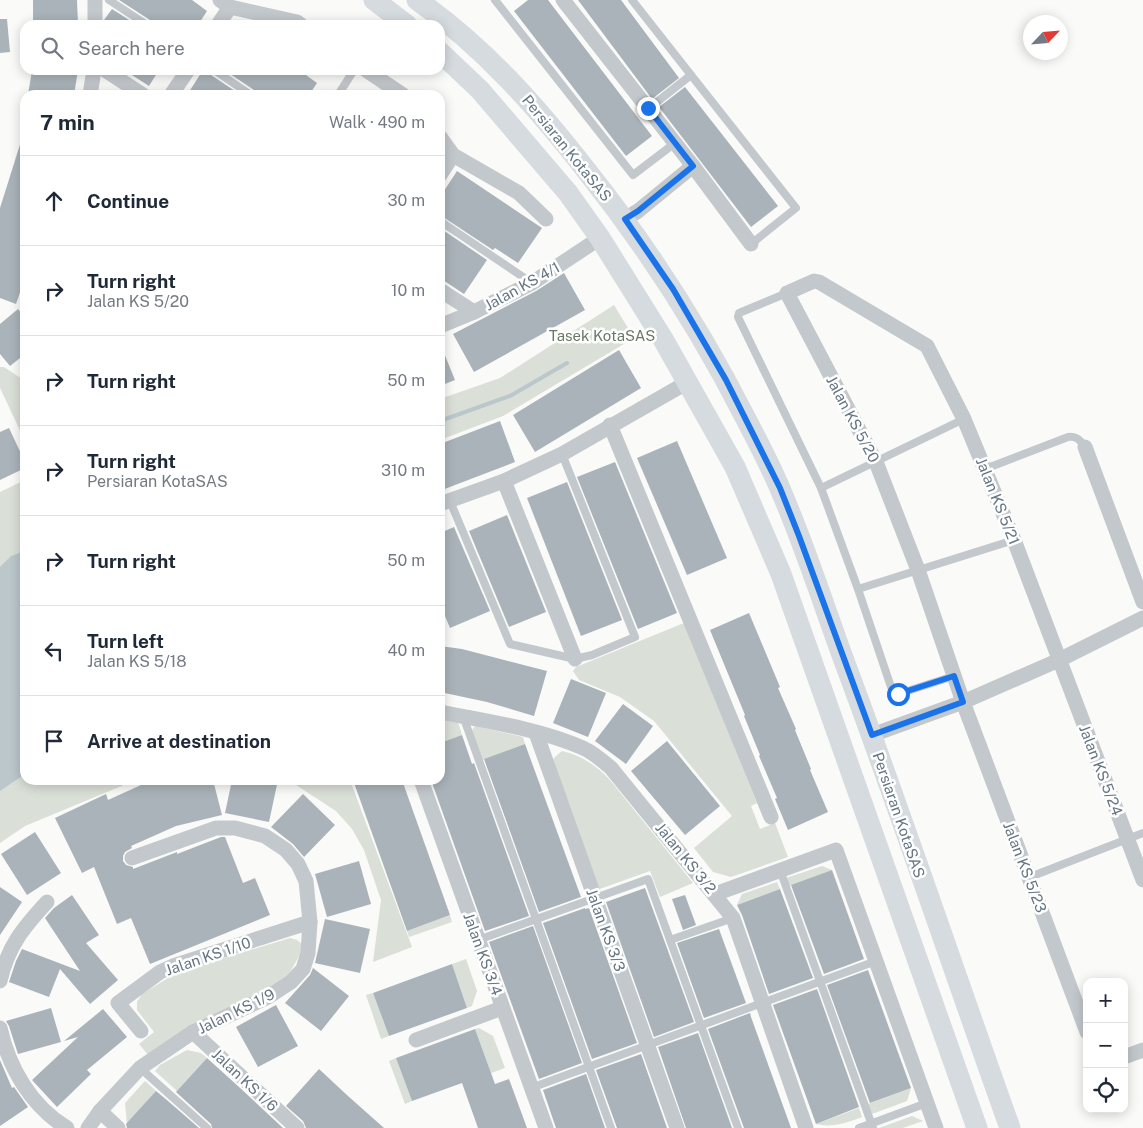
<!DOCTYPE html>
<meta charset="utf-8">
<style>
:root{--surface:#fff;--page:#f2f2f3;--text:#1f2937;--muted:#747a83;--line:#e0e1e3}
body{margin:0;font-family:"Public Sans",sans-serif;background:var(--page);color:var(--text)}
.controls{position:absolute;right:15px;bottom:15px;display:grid;overflow:hidden;border-radius:10px;box-shadow:0 2px 12px #0003}
.controls button{width:45px;height:45px;display:grid;place-items:center;padding:0;border:0;border-bottom:1px solid var(--line);background:var(--surface);color:var(--text);font:25px sans-serif}
.compass{position:absolute;left:1023px;top:15px;width:45px;height:45px;border-radius:50%;background:var(--surface);box-shadow:0 2px 12px #0003;rotate:64deg}
.stop{position:absolute;width:15px;height:15px;margin:-11px;border:4px solid #1a73e8;border-radius:50%;background:#fff}
.stop.end{background:#1a73e8;border-color:#fff;box-shadow:0 1px 5px #0008}
.list{margin:0;padding:0;list-style:none}
h2{display:flex;justify-content:space-between;align-items:center;height:65px;margin:0;padding:0 20px;font-size:21px}
h2 small{font-size:16px;font-weight:400;color:var(--muted)}
.list li{display:grid;grid-template-columns:32px 1fr auto;gap:15px;align-items:center;box-sizing:border-box;height:90px;padding:0 20px;border-top:1px solid var(--line)}
.list b{display:block;font-size:19px;white-space:nowrap}
.list p{margin:0;font-size:16px;white-space:nowrap;color:var(--muted)}
.list em{font-size:16px;font-style:normal;color:var(--muted)}
.icon{flex:none;width:28px;height:28px;fill:none;stroke:currentColor;stroke-width:2;stroke-linecap:round;stroke-linejoin:round}
.map{position:relative;flex:none;width:1143px;height:1128px;overflow:hidden}
.search{position:absolute;background:var(--surface);box-shadow:0 2px 12px #0003;left:20px;top:20px;width:425px;height:55px;display:flex;align-items:center;gap:12px;box-sizing:border-box;padding:0 18px;border-radius:15px;color:var(--muted);font-size:19px}
.panel{position:absolute;background:var(--surface);box-shadow:0 2px 12px #0003;left:20px;top:90px;width:425px;height:695px;border-radius:15px}
.map>svg:first-child{display:block}
.green{fill:#dadfd7}
.water{fill:#bbc7cb}
.lines{fill:none;stroke-linecap:round;stroke-linejoin:round}
.stream{stroke:#bbc7cb;stroke-width:4}
.building{fill:#aab3b9}
.lane{stroke:#c3c8cc;stroke-width:8}
.street{stroke:#c3c8cc;stroke-width:15}
.secondary{stroke:#d6dbdf;stroke-width:21}
.route{stroke:#1a73e8;stroke-width:6}
.labels{text-anchor:middle;dominant-baseline:central;stroke-width:5;stroke-linejoin:round;paint-order:stroke}
.street-label{font-size:15px;fill:#657683;stroke:#fff}
.park-label{font-size:15px;fill:#687a64;stroke:#fff}
</style>
<div class="map">
<svg width="1143" height="1128" viewBox="0 0 1143 1128">
<rect width="100%" height="100%" fill="#fafaf8"/>
<g class="green">
<path d="M 614,305 L 634,338 L 503,416 L 440,440 L 440,399 L 500,378 Z"/>
<path d="M 0,367 L 4,367 L 25,381 L 25,441 L 0,388 Z"/>
<path d="M 25,480 L 25,780 L 136,780 L 25,826 L 0,843 L 0,492 Z"/>
<path d="M 684,623 L 757,803 L 751,806 L 760,829 L 775,823 L 788,857 L 731,877 L 713,872 L 694,848 L 732,816 L 654,721 L 620,697 L 579,680 L 573,671 L 576,667 Z"/>
<path d="M 440,718 L 458,722 L 462,735 L 440,743 Z"/>
<path d="M 475,726 L 523,737 L 525,744 L 482,760 L 472,730 Z"/>
<path d="M 562,751 C 581,755 597,766 610,780 L 693,883 L 660,897 L 650,871 L 597,890 L 552,761 L 556,756 Z"/>
<path d="M 287,780 L 350,780 L 412,947 L 373,962 L 381,900 L 364,850 L 352,829 L 336,811 L 293,783 Z"/>
<path d="M 822,866 L 832,870 L 789,886 L 786,878 Z"/>
<path d="M 777,882 L 780,889 L 737,905 L 742,894 Z"/>
<path d="M 450,915 L 452,922 L 409,937 L 407,931 Z"/>
<path d="M 290,938 L 297,940 L 303,945 L 303,949 L 288,976 L 283,981 L 197,1025 L 149,1056 L 139,1044 L 154,1032 L 137,1010 L 137,1002 L 142,994 L 178,972 Z"/>
<path d="M 466,959 L 477,991 L 472,1006 L 467,1008 L 452,964 Z"/>
<path d="M 373,993 L 389,1036 L 381,1039 L 366,995 Z"/>
<path d="M 479,1028 L 493,1036 L 505,1068 L 491,1073 L 475,1029 Z"/>
<path d="M 187,1050 L 201,1053 L 207,1058 L 177,1091 L 155,1071 L 160,1065 Z"/>
<path d="M 396,1058 L 412,1101 L 405,1104 L 389,1061 Z"/>
<path d="M 145,1081 L 156,1091 L 127,1124 L 125,1103 Z"/>
<path d="M 911,1088 L 907,1101 L 872,1114 L 868,1104 Z"/>
<path d="M 859,1108 L 862,1117 C 846,1123 831,1128 816,1124 Z"/>
<path d="M 912,1116 L 923,1121 L 903,1128 L 879,1128 Z"/>
</g>
<path class="water" d="M 25,551 L 25,774 L 0,791 L 0,567 L 11,556 Z"/>
<g class="lines">
<path class="stream" d="M 440,421 L 510,396 L 567,363"/>
</g>
<g class="building">
<path d="M 33,0 L 77,0 L 78,25 L 33,25 Z"/>
<path d="M 119,0 L 192,0 L 207,11 L 198,25 L 153,25 L 150,20 Z"/>
<path d="M 528,0 L 548,0 L 652,136 L 626,156 L 514,11 Z"/>
<path d="M 578,0 L 621,0 L 679,78 L 652,99 Z"/>
<path d="M 112,9 L 137,25 L 104,25 L 104,20 Z"/>
<path d="M 0,19 L 7,19 L 10,52 L 0,53 Z"/>
<path d="M 32,70 L 78,70 L 74,95 L 28,95 Z"/>
<path d="M 124,70 L 159,70 L 149,86 Z"/>
<path d="M 203,70 L 208,70 L 211,75 L 241,95 L 187,95 Z"/>
<path d="M 224,70 L 299,70 L 317,83 L 309,95 L 257,95 L 254,90 Z"/>
<path d="M 685,87 L 778,206 L 751,227 L 659,107 Z"/>
<path d="M 23,135 L 25,135 L 25,278 L 16,304 L 0,298 L 0,208 Z"/>
<path d="M 457,171 L 542,228 L 518,263 L 495,248 L 493,250 L 440,215 L 440,197 Z"/>
<path d="M 440,228 L 487,260 L 464,294 L 440,278 Z"/>
<path d="M 564,273 L 585,310 L 474,372 L 453,334 L 536,291 Z"/>
<path d="M 18,309 L 25,317 L 25,354 L 10,366 L 0,354 L 0,324 Z"/>
<path d="M 440,343 L 455,380 L 440,386 Z"/>
<path d="M 619,350 L 641,388 L 535,452 L 513,415 Z"/>
<path d="M 500,421 L 515,462 L 442,490 L 440,485 L 440,444 Z"/>
<path d="M 9,428 L 25,462 L 25,468 L 0,480 L 0,432 Z"/>
<path d="M 677,441 L 727,558 L 687,575 L 637,458 Z"/>
<path d="M 615,462 L 677,613 L 638,629 L 577,477 Z"/>
<path d="M 567,482 L 622,620 L 581,636 L 527,498 Z"/>
<path d="M 507,515 L 546,612 L 509,627 L 469,531 Z"/>
<path d="M 454,527 L 490,611 L 450,628 L 440,604 L 440,533 Z"/>
<path d="M 749,613 L 780,687 L 778,688 L 796,729 L 795,730 L 811,769 L 810,770 L 828,812 L 788,830 L 775,799 L 777,798 L 759,756 L 760,755 L 744,716 L 745,715 L 710,630 Z"/>
<path d="M 440,646 L 462,649 L 547,671 L 534,716 L 487,702 L 440,692 Z"/>
<path d="M 571,679 L 606,693 L 588,737 L 553,723 Z"/>
<path d="M 623,704 L 653,726 L 626,764 L 595,741 Z"/>
<path d="M 462,735 L 472,764 L 474,763 L 529,916 L 485,931 L 431,780 L 440,780 L 440,743 Z"/>
<path d="M 667,741 L 720,806 L 685,835 L 631,771 Z"/>
<path d="M 525,744 L 581,897 L 539,912 L 484,759 Z"/>
<path d="M 152,780 L 213,780 L 222,815 L 176,826 L 131,846 L 132,848 L 125,852 L 123,856 L 123,861 L 126,865 L 133,867 L 133,869 L 177,852 L 177,854 L 221,837 L 225,837 L 243,883 L 255,878 L 270,915 L 150,964 L 131,918 L 117,924 L 94,867 L 82,873 L 55,818 L 106,794 L 108,800 Z"/>
<path d="M 232,780 L 278,780 L 269,822 L 225,813 Z"/>
<path d="M 353,780 L 402,780 L 450,915 L 407,931 Z"/>
<path d="M 303,794 L 335,825 L 304,857 L 293,844 L 271,827 Z"/>
<path d="M 35,832 L 61,873 L 27,895 L 1,854 Z"/>
<path d="M 359,861 L 371,904 L 327,917 L 315,874 Z"/>
<path d="M 832,870 L 864,959 L 824,974 L 791,885 Z"/>
<path d="M 0,887 L 22,902 L 0,935 Z"/>
<path d="M 645,888 L 694,1022 L 654,1037 L 606,902 Z"/>
<path d="M 780,889 L 813,978 L 769,994 L 742,915 L 737,905 Z"/>
<path d="M 72,895 L 99,935 L 86,943 L 118,980 L 90,1004 L 60,969 L 49,997 L 9,982 L 16,961 L 22,949 L 80,971 L 45,918 L 54,908 Z"/>
<path d="M 685,895 L 696,925 L 683,930 L 672,899 Z"/>
<path d="M 585,908 L 585,909 L 589,908 L 637,1043 L 592,1059 L 543,923 Z"/>
<path d="M 325,919 L 370,929 L 360,973 L 315,963 Z"/>
<path d="M 533,926 L 582,1063 L 539,1079 L 489,942 Z"/>
<path d="M 719,929 L 746,1003 L 704,1018 L 677,943 Z"/>
<path d="M 452,964 L 467,1008 L 389,1036 L 373,993 Z"/>
<path d="M 313,968 L 349,996 L 321,1031 L 285,1003 L 310,975 Z"/>
<path d="M 868,970 L 911,1088 L 870,1103 L 827,985 Z"/>
<path d="M 817,989 L 859,1107 L 816,1124 L 773,1005 Z"/>
<path d="M 276,1005 L 298,1046 L 258,1067 L 236,1027 Z"/>
<path d="M 51,1008 L 61,1042 L 18,1054 L 9,1026 L 6,1021 Z"/>
<path d="M 103,1009 L 127,1037 L 87,1070 L 91,1074 L 57,1107 L 32,1080 L 78,1037 L 64,1041 Z"/>
<path d="M 750,1013 L 751,1017 L 791,1128 L 744,1128 L 708,1029 Z"/>
<path d="M 475,1029 L 495,1084 L 509,1079 L 527,1128 L 478,1128 L 462,1083 L 412,1101 L 396,1058 Z"/>
<path d="M 698,1033 L 732,1128 L 686,1128 L 658,1047 Z"/>
<path d="M 641,1054 L 667,1128 L 617,1128 L 596,1070 Z"/>
<path d="M 207,1058 L 239,1087 L 283,1128 L 212,1128 L 211,1124 L 176,1092 Z"/>
<path d="M 0,1060 L 12,1088 L 14,1087 L 28,1107 L 0,1126 Z"/>
<path d="M 319,1069 L 348,1096 L 384,1128 L 306,1128 L 303,1121 L 286,1106 Z"/>
<path d="M 586,1074 L 605,1128 L 556,1128 L 543,1090 Z"/>
<path d="M 156,1091 L 168,1101 L 199,1128 L 127,1128 L 126,1124 Z"/>
</g>
<g class="lines">
<g class="lane">
<path d="M 109,0 L 147,25"/>
<path d="M 495,0 L 633,175 L 675,143"/>
<path d="M 632,0 L 691,75"/>
<path d="M 214,70 L 251,95"/>
<path d="M 338,95 L 354,70"/>
<path d="M 648,109 L 691,75 L 796,208 L 751,244"/>
<path d="M 440,221 L 532,283"/>
<path d="M 787,293 L 739,313 L 738,317 L 821,488 L 858,589 L 891,687 L 898,694 L 954,676"/>
<path d="M 985,469 L 1068,437 C 1077,436 1080,440 1085,447"/>
<path d="M 821,488 L 964,419"/>
<path d="M 450,501 L 510,644 L 575,659 L 592,655 L 635,637 L 562,454"/>
<path d="M 858,589 L 1014,540"/>
<path d="M 463,716 L 611,1128"/>
<path d="M 780,870 L 873,1128"/>
<path d="M 1030,877 L 1143,833"/>
<path d="M 478,940 L 648,879 L 738,1128"/>
<path d="M 670,940 L 733,918"/>
<path d="M 140,1068 L 207,1128"/>
<path d="M 531,1088 L 876,961"/>
<path d="M 859,1128 L 927,1103"/>
</g>
<g class="street">
<path d="M 95,0 L 95,25"/>
<path d="M 220,0 L 230,7 L 297,22 L 301,25"/>
<path d="M 563,0 L 693,166 L 751,244"/>
<path d="M 218,25 L 230,7"/>
<path d="M 105,70 L 143,95"/>
<path d="M 366,70 L 403,95"/>
<path d="M 90,95 L 94,70"/>
<path d="M 171,95 L 188,70"/>
<path d="M 440,137 L 453,155 L 519,193 L 546,219"/>
<path d="M 440,175 L 453,155"/>
<path d="M 625,219 L 638,211 L 693,166"/>
<path d="M 440,290 L 474,312"/>
<path d="M 440,326 L 474,312 L 532,283 L 600,238"/>
<path d="M 610,425 L 771,817"/>
<path d="M 1085,447 L 1143,602"/>
<path d="M 504,481 L 575,659"/>
<path d="M 440,504 L 504,481 L 562,454 L 688,382"/>
<path d="M 440,712 C 486,721 540,729 583,748 C 594,753 603,761 611,768 L 733,918 L 806,1128"/>
<path d="M 536,733 L 677,1128"/>
<path d="M 872,735 L 963,702 L 1059,660 L 1143,618"/>
<path d="M 421,780 L 546,1128"/>
<path d="M 715,894 L 836,850 L 936,1128"/>
<path d="M 0,981 C 8,946 23,928 47,902"/>
<path d="M 0,1028 C 9,1068 31,1106 67,1128"/>
<path d="M 141,1031 L 118,1003 L 160,972 L 173,966 L 310,922"/>
<path d="M 193,1032 L 297,1128"/>
<path d="M 1087,1032 L 963,702 L 918,570 L 876,462 L 787,293 L 814,281 L 819,282 L 927,346 L 964,419 L 1014,540 L 1143,880"/>
<path d="M 416,1040 L 502,1008"/>
<path d="M 1124,1057 L 1143,1050"/>
<path d="M 100,1111 L 118,1128"/>
<path d="M 88,1128 L 100,1111 L 140,1068 L 193,1032 L 268,997 L 291,982 L 303,969 L 308,953 L 310,922 L 306,881 L 298,864 L 286,850 L 265,836 L 235,828 L 216,828 L 132,858"/>
</g>
<g class="secondary">
<path d="M 374,0 L 407,25"/>
<path d="M 417,0 C 484,47 536,106 586,170 C 648,248 702,332 747,421 C 759,444 771,467 781,491 C 807,551 826,613 849,674 C 905,825 956,977 1010,1128"/>
<path d="M 440,52 L 480,90 L 568,193 L 600,238 L 663,339 L 735,467 L 781,574 L 977,1128"/>
</g>
</g>
<g class="lines">
<path class="route" d="M 648,108 L 693,166 L 638,211 L 625,219 L 673,289 L 726,380 L 780,488 L 799,536 L 872,735 L 963,702 L 954,676 L 898,694"/>
</g>
<g class="labels">
<g class="street-label">
<text transform="translate(567 148) rotate(51)">Persiaran KotaSAS</text>
<text transform="translate(522 286) rotate(-29)">Jalan KS 4/1</text>
<text transform="translate(853 419) rotate(62)">Jalan KS 5/20</text>
<text transform="translate(998 501) rotate(68)">Jalan KS 5/21</text>
<text transform="translate(1101 770) rotate(69)">Jalan KS 5/24</text>
<text transform="translate(899 815) rotate(71)">Persiaran KotaSAS</text>
<text transform="translate(686 858) rotate(51)">Jalan KS 3/2</text>
<text transform="translate(1025 867) rotate(69)">Jalan KS 5/23</text>
<text transform="translate(606 930) rotate(70)">Jalan KS 3/3</text>
<text transform="translate(483 954) rotate(70)">Jalan KS 3/4</text>
<text transform="translate(208 956) rotate(-19)">Jalan KS 1/10</text>
<text transform="translate(236 1011) rotate(-26)">Jalan KS 1/9</text>
<text transform="translate(245 1080) rotate(43)">Jalan KS 1/6</text>
</g>
<g class="park-label">
<text x="602" y="335">Tasek KotaSAS</text>
</g>
</g>
</svg>
<div class="controls">
<button>+</button>
<button>−</button>
<button><svg class="icon" aria-label="locate" viewBox="0 0 24 24"><circle cx="12" cy="12" r="6"/><path d="M12 2v4M12 18v4M2 12h4M18 12h4"/></svg></button>
</div>
<svg class="compass" viewBox="-18 -18 36 36"><path d="M0-13l5 13h-10z" fill="#e53935"/><path d="M0 13l5-13h-10z" fill="#747a83"/></svg>
<div class="stop" style="left:898px;top:694px"></div>
<div class="stop end" style="left:648px;top:108px"></div>
<div class="search"><svg class="icon" aria-label="search" viewBox="0 0 24 24"><circle cx="10" cy="10" r="6"/><path d="M15 15l6 6"/></svg>Search here</div>
<section class="panel">
<h2>7 min<small>Walk · 490 m</small></h2>
<ul class="list">
<li><svg class="icon" aria-label="ahead" viewBox="0 0 24 24"><path d="M12 20V5M6 11l6-6 6 6"/></svg><div><b>Continue</b></div><em>30 m</em></li>
<li><svg class="icon" aria-label="right" viewBox="0 0 24 24"><path d="M7 20v-9h11M14 6l5 5-5 5"/></svg><div><b>Turn right</b><p>Jalan KS 5/20</p></div><em>10 m</em></li>
<li><svg class="icon" aria-label="right" viewBox="0 0 24 24"><path d="M7 20v-9h11M14 6l5 5-5 5"/></svg><div><b>Turn right</b></div><em>50 m</em></li>
<li><svg class="icon" aria-label="right" viewBox="0 0 24 24"><path d="M7 20v-9h11M14 6l5 5-5 5"/></svg><div><b>Turn right</b><p>Persiaran KotaSAS</p></div><em>310 m</em></li>
<li><svg class="icon" aria-label="right" viewBox="0 0 24 24"><path d="M7 20v-9h11M14 6l5 5-5 5"/></svg><div><b>Turn right</b></div><em>50 m</em></li>
<li><svg class="icon" aria-label="left" viewBox="0 0 24 24"><path d="M17 20v-9H6M10 6l-5 5 5 5"/></svg><div><b>Turn left</b><p>Jalan KS 5/18</p></div><em>40 m</em></li>
<li><svg class="icon" aria-label="arrive" viewBox="0 0 24 24"><path d="M6 21V4h12l-3 4 3 4H6"/></svg><div><b>Arrive at destination</b></div></li>
</ul>
</section>
</div>
